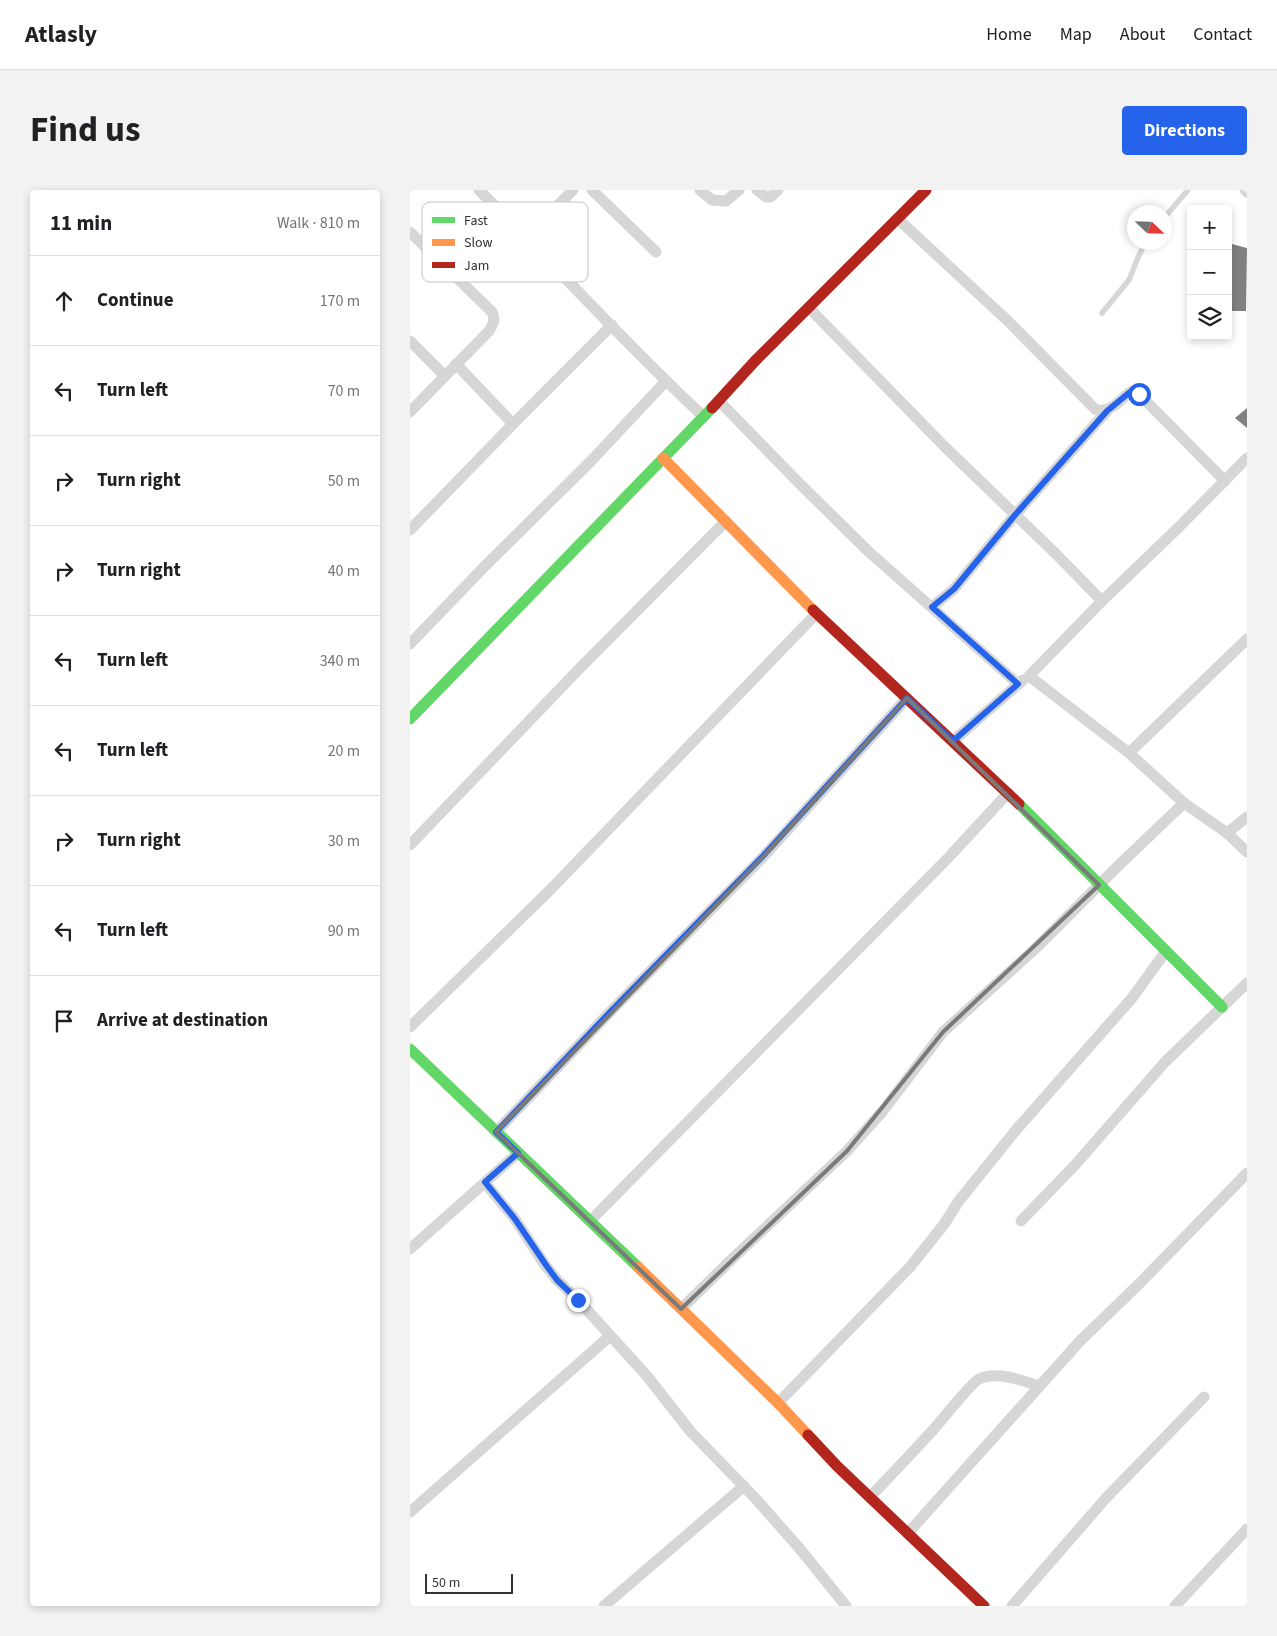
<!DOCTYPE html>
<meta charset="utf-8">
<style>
:root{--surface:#fff;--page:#f2f2f2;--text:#202124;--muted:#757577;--line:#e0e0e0;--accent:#2563eb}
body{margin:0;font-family:"Source Sans 3",sans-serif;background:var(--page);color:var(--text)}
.controls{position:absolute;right:15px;top:15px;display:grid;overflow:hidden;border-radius:5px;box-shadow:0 2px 8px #0003}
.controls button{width:45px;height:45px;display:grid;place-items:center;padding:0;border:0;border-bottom:1px solid var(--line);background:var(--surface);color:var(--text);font:25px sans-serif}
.compass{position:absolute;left:717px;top:15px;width:45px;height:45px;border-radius:50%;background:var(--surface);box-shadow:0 2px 8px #0003;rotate:113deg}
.scale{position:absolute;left:15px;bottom:12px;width:88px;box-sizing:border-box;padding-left:5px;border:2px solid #323232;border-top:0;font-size:14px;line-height:18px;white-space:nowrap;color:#323232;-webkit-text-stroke:4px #fff;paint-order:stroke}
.stop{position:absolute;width:15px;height:15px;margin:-11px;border:4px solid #2563eb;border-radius:50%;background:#fff}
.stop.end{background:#2563eb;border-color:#fff;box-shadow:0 1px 5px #0008}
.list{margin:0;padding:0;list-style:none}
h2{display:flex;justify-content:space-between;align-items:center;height:65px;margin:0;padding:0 20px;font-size:21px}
h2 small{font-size:16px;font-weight:400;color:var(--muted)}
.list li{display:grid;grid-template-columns:32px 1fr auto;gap:15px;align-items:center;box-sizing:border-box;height:90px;padding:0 20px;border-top:1px solid var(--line)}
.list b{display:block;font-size:19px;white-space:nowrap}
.list em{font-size:16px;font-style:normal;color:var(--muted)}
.icon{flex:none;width:28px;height:28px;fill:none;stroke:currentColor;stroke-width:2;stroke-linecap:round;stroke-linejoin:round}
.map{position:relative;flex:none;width:837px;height:1416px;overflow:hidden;border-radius:5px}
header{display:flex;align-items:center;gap:30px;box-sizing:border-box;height:70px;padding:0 25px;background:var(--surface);border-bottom:1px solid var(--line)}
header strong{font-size:24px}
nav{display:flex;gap:28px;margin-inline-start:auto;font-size:18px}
.intro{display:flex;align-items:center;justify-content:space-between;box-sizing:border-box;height:120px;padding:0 30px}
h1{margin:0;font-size:35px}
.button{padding:12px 22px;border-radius:5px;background:var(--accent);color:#fff;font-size:18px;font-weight:700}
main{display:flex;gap:30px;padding:0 30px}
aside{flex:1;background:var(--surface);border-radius:5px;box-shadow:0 2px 8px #0003}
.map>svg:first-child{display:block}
.building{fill:#808080}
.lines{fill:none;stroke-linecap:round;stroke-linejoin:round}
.lane{stroke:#d6d6d6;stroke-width:5.5}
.street{stroke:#d6d6d6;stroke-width:11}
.fast{stroke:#63d668;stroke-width:11}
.slow{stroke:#ff974d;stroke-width:11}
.jam{stroke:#b3261e;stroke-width:11}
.route{stroke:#2563eb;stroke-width:6}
.marked{fill:none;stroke:#7a7a7a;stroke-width:4;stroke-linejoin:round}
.key{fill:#fff;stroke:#c2c2c2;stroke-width:1}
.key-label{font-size:14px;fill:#323232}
</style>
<header>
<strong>Atlasly</strong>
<nav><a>Home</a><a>Map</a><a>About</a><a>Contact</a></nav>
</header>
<div class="intro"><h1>Find us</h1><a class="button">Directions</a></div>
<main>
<aside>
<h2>11 min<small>Walk · 810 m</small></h2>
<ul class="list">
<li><svg class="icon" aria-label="ahead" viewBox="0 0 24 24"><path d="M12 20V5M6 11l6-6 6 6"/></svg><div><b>Continue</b></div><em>170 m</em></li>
<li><svg class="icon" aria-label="left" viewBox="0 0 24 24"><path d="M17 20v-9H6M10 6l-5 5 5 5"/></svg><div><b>Turn left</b></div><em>70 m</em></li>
<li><svg class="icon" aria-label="right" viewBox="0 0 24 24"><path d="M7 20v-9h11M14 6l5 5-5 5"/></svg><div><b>Turn right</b></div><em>50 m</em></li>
<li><svg class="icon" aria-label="right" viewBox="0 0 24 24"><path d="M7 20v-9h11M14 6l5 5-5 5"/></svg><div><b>Turn right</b></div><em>40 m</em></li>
<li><svg class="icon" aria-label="left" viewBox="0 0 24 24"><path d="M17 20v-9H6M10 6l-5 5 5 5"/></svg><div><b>Turn left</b></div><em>340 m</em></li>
<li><svg class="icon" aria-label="left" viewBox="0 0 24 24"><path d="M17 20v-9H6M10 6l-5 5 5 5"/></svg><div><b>Turn left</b></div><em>20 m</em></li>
<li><svg class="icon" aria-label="right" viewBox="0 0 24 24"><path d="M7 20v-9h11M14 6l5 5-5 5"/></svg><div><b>Turn right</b></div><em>30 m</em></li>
<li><svg class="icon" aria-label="left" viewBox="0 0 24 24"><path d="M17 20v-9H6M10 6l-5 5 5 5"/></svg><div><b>Turn left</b></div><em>90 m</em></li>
<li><svg class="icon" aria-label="arrive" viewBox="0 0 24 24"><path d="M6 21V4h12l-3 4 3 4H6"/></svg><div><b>Arrive at destination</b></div></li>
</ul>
</aside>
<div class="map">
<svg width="837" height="1416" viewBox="0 0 837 1416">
<rect width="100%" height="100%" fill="#fff"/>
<g class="building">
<path d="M 818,53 L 837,58 L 836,121 L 818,121 Z"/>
<path d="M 837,218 L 837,238 L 825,228 Z"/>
</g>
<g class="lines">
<g class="lane">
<path d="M 754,28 L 778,0"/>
<path d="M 692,123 L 719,90 L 729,65 L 736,52"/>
</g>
<g class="street">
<path d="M 69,0 C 145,75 216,155 294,227"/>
<path d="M 182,0 L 246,62"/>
<path d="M 290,0 L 302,10 L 316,11 L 329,0"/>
<path d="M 347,0 L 356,7 L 360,7 L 368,0"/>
<path d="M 835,0 L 837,2"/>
<path d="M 488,29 L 599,132 L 685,219 C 699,225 710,210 720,202 L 729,204 L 815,291"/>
<path d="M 0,42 L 82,122 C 86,130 83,134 79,141 L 0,222"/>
<path d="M 117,47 L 163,0"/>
<path d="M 399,118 L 536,258 L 645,363 L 692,411"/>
<path d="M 0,151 L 35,186"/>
<path d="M 46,174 L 103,234"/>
<path d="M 309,211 L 388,292 L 458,361 L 608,494"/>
<path d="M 837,268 L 769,337 L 692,411 L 619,486 L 719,563 L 774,613 L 817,643 L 837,662"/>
<path d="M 0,340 L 103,234 L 202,135"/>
<path d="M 522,417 L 544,399 L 605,325 L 697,221"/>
<path d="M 0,454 L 74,377 L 181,271 L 256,191"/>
<path d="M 543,551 L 613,490"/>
<path d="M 719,563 L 837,449"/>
<path d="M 817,643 L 837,627"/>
<path d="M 0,655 L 169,479 L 316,331"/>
<path d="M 0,837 L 140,700 L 406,424"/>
<path d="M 86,942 L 202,820 L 353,667 L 497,508"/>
<path d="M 75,993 L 105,1029 L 135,1075 L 147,1090 L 168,1110 L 237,1186 L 281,1242 L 346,1309 L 390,1359 L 436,1416"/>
<path d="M 180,1031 L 538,668 L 598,603"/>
<path d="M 611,1031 L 665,975 L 755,872 L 837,793"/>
<path d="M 0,1059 L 108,963"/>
<path d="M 271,1119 L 321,1070 L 437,961 L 472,922 L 533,842 L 625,759 L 708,676 L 774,613"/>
<path d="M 368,1213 L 500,1077 L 535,1033 L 548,1012 L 606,940 L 722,808 L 756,761"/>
<path d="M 460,1307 C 481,1285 502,1263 523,1240 C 531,1231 562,1192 569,1189 C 586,1181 612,1190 629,1196"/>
<path d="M 0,1322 L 200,1146"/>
<path d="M 498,1343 L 670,1151 L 729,1094 L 837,983"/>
<path d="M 194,1416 L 334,1296"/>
<path d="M 602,1416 L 696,1308 L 794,1207"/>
<path d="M 765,1416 L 837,1339"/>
</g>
<g class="fast">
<path d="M 0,529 L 302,218"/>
<path d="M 609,614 L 812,817"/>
<path d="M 0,859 L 228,1077"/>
</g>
<g class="slow">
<path d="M 253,268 L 403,420"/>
<path d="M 228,1077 L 368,1213 L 398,1245"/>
</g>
<g class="jam">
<path d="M 302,218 L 345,171 L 516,0"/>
<path d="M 403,420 L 609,614"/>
<path d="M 398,1245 L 427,1276 L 574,1416"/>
</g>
</g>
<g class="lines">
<path class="route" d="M 168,1110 L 147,1090 L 136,1075 L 105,1029 L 75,992 L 108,963 L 86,942 L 202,820 L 353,666 L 497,508 L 543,551 L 608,494 L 522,417 L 544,399 L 605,325 L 697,221 L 720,202 L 725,202 L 729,204"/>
</g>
<path class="marked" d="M 497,508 L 689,695 L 533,842 L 437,961 L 271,1119 L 86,942 L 353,667 Z"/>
<rect x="12" y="12" width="166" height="80" rx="8" class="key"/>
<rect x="22" y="27" width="23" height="6" fill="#63d668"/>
<rect x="22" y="49" width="23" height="7" fill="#ff974d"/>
<rect x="22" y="72" width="23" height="6" fill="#b3261e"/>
<g class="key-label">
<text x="54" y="35">Fast</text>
<text x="54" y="57">Slow</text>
<text x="54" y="80">Jam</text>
</g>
</svg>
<div class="controls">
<button>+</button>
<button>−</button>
<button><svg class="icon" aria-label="layers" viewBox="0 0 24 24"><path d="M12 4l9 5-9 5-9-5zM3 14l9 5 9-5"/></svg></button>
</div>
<svg class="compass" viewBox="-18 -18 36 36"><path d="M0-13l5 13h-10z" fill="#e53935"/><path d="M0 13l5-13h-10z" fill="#757577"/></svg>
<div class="scale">50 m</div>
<div class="stop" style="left:729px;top:204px"></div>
<div class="stop end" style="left:168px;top:1110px"></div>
</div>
</main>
